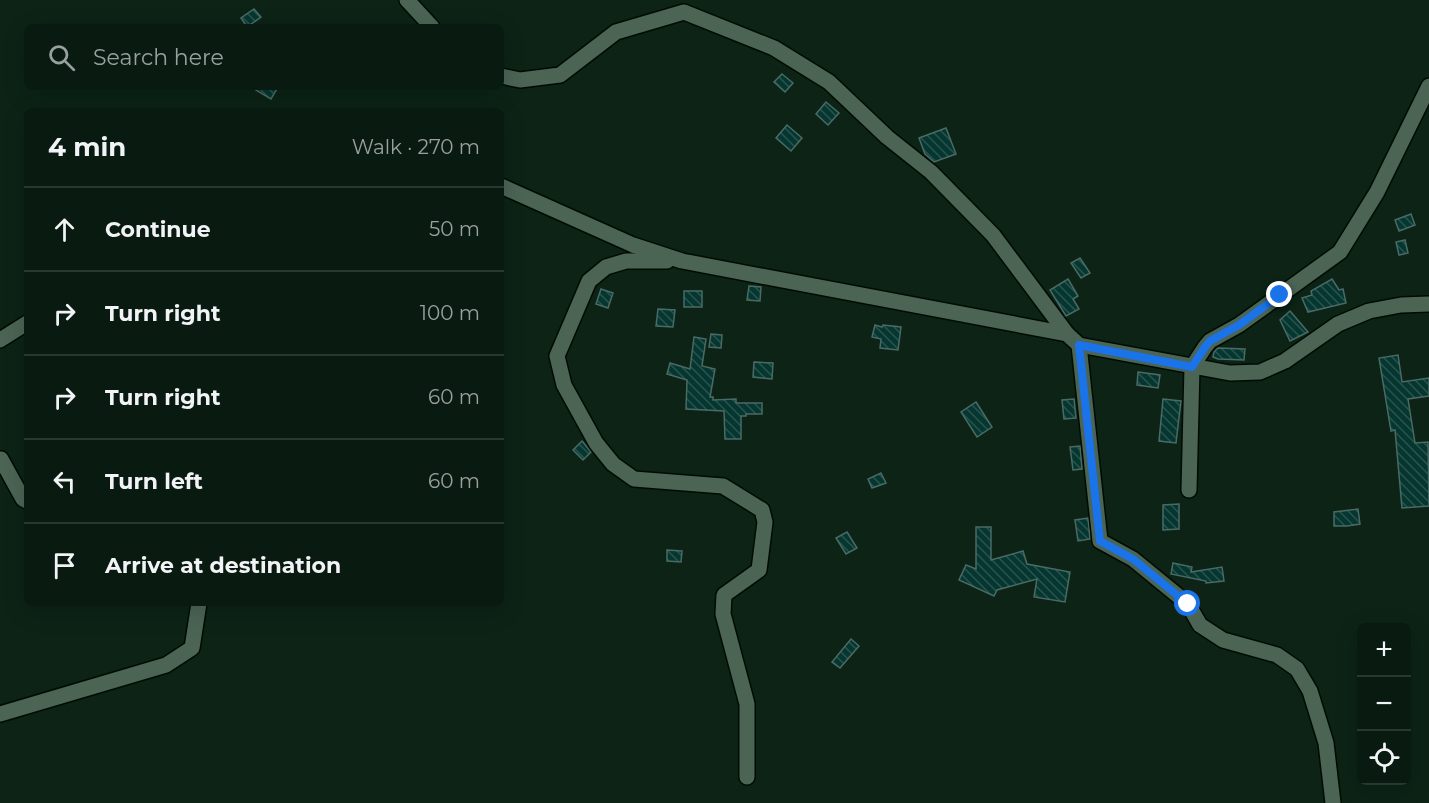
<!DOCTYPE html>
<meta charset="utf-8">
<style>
:root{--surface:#091a10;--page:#17271e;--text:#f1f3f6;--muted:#99a19f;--line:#293830}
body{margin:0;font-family:Montserrat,sans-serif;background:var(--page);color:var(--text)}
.controls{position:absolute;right:18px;bottom:18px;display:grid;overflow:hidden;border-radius:9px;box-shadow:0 6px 24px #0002}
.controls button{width:54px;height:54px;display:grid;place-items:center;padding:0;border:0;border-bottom:2px solid var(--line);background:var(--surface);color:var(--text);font:30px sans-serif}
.stop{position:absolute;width:18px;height:18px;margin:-14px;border:4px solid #1a73e8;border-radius:50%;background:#fff}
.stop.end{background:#1a73e8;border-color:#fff;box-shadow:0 2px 6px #0008}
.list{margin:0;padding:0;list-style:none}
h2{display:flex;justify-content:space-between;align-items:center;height:78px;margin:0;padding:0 24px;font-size:26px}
h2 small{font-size:20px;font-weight:400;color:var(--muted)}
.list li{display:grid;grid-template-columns:39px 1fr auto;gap:18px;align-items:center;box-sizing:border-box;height:84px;padding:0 24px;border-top:2px solid var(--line)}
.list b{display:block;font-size:22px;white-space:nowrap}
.list em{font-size:20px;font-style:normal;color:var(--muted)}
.icon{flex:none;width:33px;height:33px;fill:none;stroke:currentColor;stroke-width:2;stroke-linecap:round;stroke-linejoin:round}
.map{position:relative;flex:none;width:1429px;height:803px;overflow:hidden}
.search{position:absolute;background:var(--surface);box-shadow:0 6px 24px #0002;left:24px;top:24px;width:480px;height:66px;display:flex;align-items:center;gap:15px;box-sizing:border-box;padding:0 21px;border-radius:9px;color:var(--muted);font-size:22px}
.panel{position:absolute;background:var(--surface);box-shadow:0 6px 24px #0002;left:24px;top:108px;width:480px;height:498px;border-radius:9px}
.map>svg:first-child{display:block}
.building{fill:url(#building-back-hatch);stroke:#4a6b65;stroke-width:1.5}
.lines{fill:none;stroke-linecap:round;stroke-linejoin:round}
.minor-casing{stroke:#000c03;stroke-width:18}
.minor{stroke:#4b6454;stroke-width:15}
.route{stroke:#1a73e8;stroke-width:8}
</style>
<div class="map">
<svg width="1429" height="803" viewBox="0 0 1429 803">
<defs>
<pattern id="building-back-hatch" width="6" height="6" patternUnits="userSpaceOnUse" patternTransform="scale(1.5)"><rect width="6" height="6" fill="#063630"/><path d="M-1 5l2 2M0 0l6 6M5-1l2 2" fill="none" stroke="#29534d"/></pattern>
</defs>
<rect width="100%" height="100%" fill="#0c2316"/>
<g class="building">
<path d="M 254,9 L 261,17 L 247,27 L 241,18 Z"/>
<path d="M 782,74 L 793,83 L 785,92 L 774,82 Z"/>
<path d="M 251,87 L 278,87 L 271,99 Z"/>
<path d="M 826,102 L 839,113 L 828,125 L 816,114 Z"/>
<path d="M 787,125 L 802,138 L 791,151 L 776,138 Z"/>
<path d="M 946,128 L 956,154 L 934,162 L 925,154 L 919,138 Z"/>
<path d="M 1411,214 L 1415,225 L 1399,231 L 1395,220 Z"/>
<path d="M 1405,240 L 1408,253 L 1399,255 L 1396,242 Z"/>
<path d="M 1080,258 L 1090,273 L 1081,278 L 1071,263 Z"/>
<path d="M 1068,279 L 1078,296 L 1073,299 L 1079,309 L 1066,316 L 1050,290 Z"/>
<path d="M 1332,279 L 1339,290 L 1343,289 L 1346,303 L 1308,312 L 1302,298 L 1312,295 L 1311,291 Z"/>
<path d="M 749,286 L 761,287 L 760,301 L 747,300 Z"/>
<path d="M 601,289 L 613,293 L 608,308 L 596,304 Z"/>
<rect x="684" y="291" width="18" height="16"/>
<path d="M 658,309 L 675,310 L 673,327 L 656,326 Z"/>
<path d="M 1290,311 L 1308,332 L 1290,341 L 1280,320 Z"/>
<path d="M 875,325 L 882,327 L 883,325 L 901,327 L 898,350 L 880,348 L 881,339 L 872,337 Z"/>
<path d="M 711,334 L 722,335 L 721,348 L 709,347 Z"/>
<path d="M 694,337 L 706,339 L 702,366 L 715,369 L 710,397 L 713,397 L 713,400 L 736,399 L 736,403 L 762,403 L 762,414 L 746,414 L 746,416 L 741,416 L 741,439 L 725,439 L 724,411 L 686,409 L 687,380 L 667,374 L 670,363 L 690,369 Z"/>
<path d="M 1218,348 L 1245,349 L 1244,360 L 1218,359 L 1213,357 L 1214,352 Z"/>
<path d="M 1398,355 L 1402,382 L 1429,378 L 1429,396 L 1408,399 L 1415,443 L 1428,442 L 1429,506 L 1402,508 L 1395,430 L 1391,431 L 1379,358 Z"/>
<path d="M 754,362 L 773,363 L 772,379 L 753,377 Z"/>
<path d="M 1138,372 L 1160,375 L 1158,388 L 1137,385 Z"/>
<path d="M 1074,399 L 1076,418 L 1064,419 L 1062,400 Z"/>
<path d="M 1163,399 L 1181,401 L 1176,443 L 1159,441 Z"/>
<path d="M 976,402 L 992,427 L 977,437 L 961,412 Z"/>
<path d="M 582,441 L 591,452 L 583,460 L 573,450 Z"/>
<path d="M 1080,446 L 1082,469 L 1073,470 L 1070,447 Z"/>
<path d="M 881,473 L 886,483 L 872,488 L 868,479 Z"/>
<path d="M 1179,504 L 1179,529 L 1163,530 L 1163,505 Z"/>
<path d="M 1358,509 L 1360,524 L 1347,526 L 1334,526 L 1334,512 Z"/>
<path d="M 1088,518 L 1090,539 L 1078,541 L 1075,520 Z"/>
<path d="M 976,527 L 991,527 L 991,560 L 1023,551 L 1027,564 L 1070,572 L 1065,602 L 1034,597 L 1037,579 L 997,590 L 994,596 L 959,580 L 966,565 L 976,569 Z"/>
<path d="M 847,532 L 857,548 L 846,554 L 836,538 Z"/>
<path d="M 667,550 L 682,551 L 681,562 L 667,561 Z"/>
<path d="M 1173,563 L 1192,567 L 1191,572 L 1222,567 L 1224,581 L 1206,583 L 1206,581 L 1171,574 Z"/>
<path d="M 851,639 L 859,646 L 840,668 L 832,662 Z"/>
</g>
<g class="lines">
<g class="minor-casing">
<g id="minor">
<path d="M 407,0 L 432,27"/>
<path d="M 501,76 L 520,80 L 560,75 L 616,32 L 684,12 L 774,48 L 829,82 L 887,137 L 931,172 L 993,235 L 1067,334"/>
<path d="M 501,186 L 633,245 L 682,261 L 1067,334 L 1079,345 L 1230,373 L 1260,372 L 1285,361 L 1338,324 L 1369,311 L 1401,305 L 1429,304"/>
<path d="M 667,261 L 626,261 L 606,267 L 589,281 L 557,356 L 564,385 L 596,443 L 613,464 L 634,479 L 723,486 L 762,510 L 765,522 L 759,570 L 724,595 L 723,614 L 747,704 L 747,777"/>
<path d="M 0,340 L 27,323"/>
<path d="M 1079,345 L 1100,541 L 1133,559 L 1188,604 L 1200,625 L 1223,640 L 1277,655 L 1297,669 L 1310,691 L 1326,743 L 1333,803"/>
<path d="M 0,459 L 1,459 L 23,499 L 27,501"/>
<path d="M 1189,490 L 1192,367 L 1205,347 L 1210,341 L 1239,325 L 1340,252 L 1377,192 L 1429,86"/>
<path d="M 0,714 L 166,665 L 192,648 L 199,603"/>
</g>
</g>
<use href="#minor" class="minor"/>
</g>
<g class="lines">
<path class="route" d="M 1188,604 L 1133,559 L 1100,541 L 1079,345 L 1192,367 L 1205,347 L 1210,341 L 1239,325 L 1280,295"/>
</g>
</svg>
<div class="controls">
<button>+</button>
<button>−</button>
<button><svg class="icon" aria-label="locate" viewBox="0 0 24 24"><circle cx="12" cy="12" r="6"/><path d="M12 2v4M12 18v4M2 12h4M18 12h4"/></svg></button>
</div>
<div class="stop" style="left:1188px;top:604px"></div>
<div class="stop end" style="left:1280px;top:295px"></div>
<div class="search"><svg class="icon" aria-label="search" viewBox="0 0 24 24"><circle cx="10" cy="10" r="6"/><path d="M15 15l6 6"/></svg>Search here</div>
<section class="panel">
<h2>4 min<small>Walk · 270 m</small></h2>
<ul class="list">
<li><svg class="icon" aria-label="ahead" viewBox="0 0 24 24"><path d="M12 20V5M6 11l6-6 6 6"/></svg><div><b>Continue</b></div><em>50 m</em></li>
<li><svg class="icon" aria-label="right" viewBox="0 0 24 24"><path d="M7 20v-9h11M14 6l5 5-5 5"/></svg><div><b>Turn right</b></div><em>100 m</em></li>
<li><svg class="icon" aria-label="right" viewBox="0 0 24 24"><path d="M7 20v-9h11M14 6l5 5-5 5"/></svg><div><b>Turn right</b></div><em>60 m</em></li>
<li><svg class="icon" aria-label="left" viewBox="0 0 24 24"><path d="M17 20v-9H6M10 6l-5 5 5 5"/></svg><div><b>Turn left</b></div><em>60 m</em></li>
<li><svg class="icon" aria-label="arrive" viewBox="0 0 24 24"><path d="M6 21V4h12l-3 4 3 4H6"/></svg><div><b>Arrive at destination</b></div></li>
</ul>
</section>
</div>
